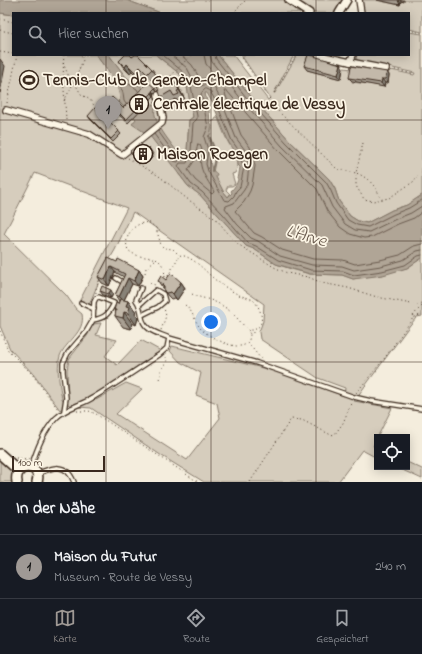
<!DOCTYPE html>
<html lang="de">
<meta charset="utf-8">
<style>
:root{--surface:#171b24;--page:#242831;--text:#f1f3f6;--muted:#9ea1a6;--line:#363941;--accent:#9f9995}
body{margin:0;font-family:"Indie Flower",sans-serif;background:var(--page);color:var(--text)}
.controls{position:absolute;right:12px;bottom:12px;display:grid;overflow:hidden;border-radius:0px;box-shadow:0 2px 10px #0003}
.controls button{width:36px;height:36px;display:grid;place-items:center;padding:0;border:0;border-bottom:1px solid var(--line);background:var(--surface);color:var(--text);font:20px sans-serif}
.scale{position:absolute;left:12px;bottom:10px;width:93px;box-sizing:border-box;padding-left:4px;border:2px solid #3b2a1e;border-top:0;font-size:11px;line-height:14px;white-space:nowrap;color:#3b2a1e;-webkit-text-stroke:3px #fcf5e5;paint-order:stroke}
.you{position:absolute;left:211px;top:322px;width:14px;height:14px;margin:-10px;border:3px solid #fff;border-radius:50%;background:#1a73e8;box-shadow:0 0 0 6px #1a73e833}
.badge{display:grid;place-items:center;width:26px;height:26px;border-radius:50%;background:var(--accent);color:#111;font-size:13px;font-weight:700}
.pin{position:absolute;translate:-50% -33px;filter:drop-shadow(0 1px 2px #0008)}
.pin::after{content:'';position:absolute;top:21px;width:14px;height:12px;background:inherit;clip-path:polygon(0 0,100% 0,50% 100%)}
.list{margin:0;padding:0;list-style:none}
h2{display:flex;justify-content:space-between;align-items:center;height:52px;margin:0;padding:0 16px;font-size:17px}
h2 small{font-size:13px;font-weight:400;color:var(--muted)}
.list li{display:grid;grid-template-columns:26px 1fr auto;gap:12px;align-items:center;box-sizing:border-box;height:64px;padding:0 16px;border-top:1px solid var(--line)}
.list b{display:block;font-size:15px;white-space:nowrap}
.list p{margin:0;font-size:13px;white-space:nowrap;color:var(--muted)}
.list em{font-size:13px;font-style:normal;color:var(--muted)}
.icon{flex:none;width:22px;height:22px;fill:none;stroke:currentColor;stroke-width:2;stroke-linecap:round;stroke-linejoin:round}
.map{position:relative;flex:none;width:422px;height:482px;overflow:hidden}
.search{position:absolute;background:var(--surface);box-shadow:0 2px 10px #0003;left:12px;right:12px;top:12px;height:44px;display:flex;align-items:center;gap:10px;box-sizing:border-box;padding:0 14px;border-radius:0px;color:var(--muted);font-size:15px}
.sheet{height:116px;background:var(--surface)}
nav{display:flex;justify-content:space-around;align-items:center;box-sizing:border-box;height:56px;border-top:1px solid var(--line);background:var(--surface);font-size:11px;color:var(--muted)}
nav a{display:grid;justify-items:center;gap:2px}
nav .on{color:var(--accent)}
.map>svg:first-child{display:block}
.green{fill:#d6cdbd;stroke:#887c6e;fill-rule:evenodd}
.water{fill:#b0a596;stroke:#817466;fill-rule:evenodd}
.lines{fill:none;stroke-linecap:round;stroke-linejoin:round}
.shore{stroke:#6a5b4e;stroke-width:1}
.stream{stroke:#817466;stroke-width:2}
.service-casing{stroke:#3b2a1e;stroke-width:6}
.pedestrian-casing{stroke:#3b2a1e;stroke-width:8}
.minor-casing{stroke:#3b2a1e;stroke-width:10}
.tertiary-casing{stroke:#3b2a1e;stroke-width:12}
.path{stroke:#3b2a1e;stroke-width:1;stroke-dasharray:1 3;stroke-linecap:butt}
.service{stroke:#fcf5e5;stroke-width:3.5}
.pedestrian{stroke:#fcf5e5;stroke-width:5.5}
.minor{stroke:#fcf5e5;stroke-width:7}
.tertiary{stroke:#fcf5e5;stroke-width:9}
.wall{fill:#a89f92;stroke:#3b2a1e}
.shaded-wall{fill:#888277;stroke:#3b2a1e}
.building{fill:#c3b9aa;stroke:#3b2a1e}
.grid{fill:none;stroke:#3b2a1e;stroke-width:1;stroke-opacity:0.55}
.labels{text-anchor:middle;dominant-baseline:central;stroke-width:3.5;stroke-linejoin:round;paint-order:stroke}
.poi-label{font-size:17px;font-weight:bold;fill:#3b2a1e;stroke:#fcf5e5;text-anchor:start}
.water-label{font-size:18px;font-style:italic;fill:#645548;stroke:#fcf5e5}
</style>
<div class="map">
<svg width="422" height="482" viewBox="0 0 422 482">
<rect width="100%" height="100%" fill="#f4eddd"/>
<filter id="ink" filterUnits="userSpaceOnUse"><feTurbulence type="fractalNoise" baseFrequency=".025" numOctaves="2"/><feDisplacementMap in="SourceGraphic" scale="8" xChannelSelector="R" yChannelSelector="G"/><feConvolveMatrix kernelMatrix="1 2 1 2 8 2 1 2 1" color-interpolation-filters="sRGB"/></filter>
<g filter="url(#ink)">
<g class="green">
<path d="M 126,0 L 285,0 L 296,11 L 300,13 L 161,13 Z"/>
<path d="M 294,0 L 344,0 L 335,13 L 314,13 Z"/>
<path d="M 362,0 L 376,0 L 400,5 L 401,0 L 422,0 L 422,32 L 409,29 L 409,13 L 363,13 Z"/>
<path d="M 0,13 L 13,15 L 13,55 L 96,55 L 111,75 L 119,68 L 109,55 L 156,55 L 180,74 L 187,87 L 193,117 L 189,120 L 187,151 L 178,173 L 188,186 L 200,195 L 220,217 L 246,246 L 254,249 L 276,264 L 291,269 L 310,274 L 342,275 L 353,279 L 407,268 L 422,258 L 422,316 L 417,317 L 410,325 L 354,401 L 392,408 L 373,446 L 377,449 L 377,458 L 362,450 L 338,482 L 204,482 L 162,456 L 91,408 L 78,407 L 67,404 L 60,410 L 33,374 L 10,349 L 0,326 ZM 35,173 L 127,208 L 80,300 L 89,305 L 105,267 L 115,250 L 133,212 L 264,304 L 263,321 L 259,332 L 260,339 L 318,378 L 345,388 L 344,396 L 275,371 L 172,346 L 170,351 L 180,362 L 201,373 L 196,395 L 217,403 L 220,418 L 187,460 L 116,414 L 142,389 L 126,383 L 96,400 L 95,394 L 161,351 L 141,340 L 117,365 L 105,356 L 117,340 L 96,335 L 101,323 L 93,324 L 87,336 L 69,359 L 67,370 L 68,400 L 62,399 C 60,386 56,369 60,356 C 65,342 86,332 82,314 L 76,309 L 66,295 L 4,234 Z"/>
<path d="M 409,32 L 422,34 L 422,195 L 407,205 L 392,210 L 367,223 L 358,221 L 350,216 L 339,201 L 335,189 L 329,179 L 289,140 L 249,94 L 218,55 L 233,55 L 268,100 L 270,98 L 241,55 L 294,55 L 274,93 L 275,93 L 297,55 L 312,55 L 307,70 L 341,79 L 343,68 L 353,69 L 352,82 L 384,86 L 386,75 L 391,70 L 414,75 L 415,73 L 357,60 L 355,55 L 409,55 Z"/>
<path d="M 216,118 L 218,118 C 221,126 224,134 228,142 C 234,153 243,159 235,173 L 232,174 L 235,184 L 232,186 L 228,186 L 226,190 L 230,194 L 228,197 L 223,191 L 213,172 L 217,153 L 211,142 L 210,136 L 212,129 L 210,123 L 215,120 Z"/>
<path d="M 0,459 L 13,472 L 14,482 L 0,482 Z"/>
<path d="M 407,462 L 422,469 L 422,479 L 396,467 L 407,467 Z"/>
</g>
<g class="water">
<path d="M 0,0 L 126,0 L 161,13 L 13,13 L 13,15 L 0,13 Z"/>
<path d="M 96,55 L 109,55 L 126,77 C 131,81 137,83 143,88 L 141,94 L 149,104 L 153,105 L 155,102 L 157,104 C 146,118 176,148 184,161 L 187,151 L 189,120 L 193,117 L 187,87 L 180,74 L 156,55 L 218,55 L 249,94 L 289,140 L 329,179 L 335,189 L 339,201 L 350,216 L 358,221 L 367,223 L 392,210 L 407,205 L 422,195 L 422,258 L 407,268 L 383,275 L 353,279 L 342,275 L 310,274 L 276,264 L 254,249 L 246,246 L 220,217 L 200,195 L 188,186 L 150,136 L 132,124 L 136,119 L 118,101 L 120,99 C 119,82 105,68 96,55 ZM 205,93 L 207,93 L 213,104 L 229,143 L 237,153 L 238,165 L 240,167 C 238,178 239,183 231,191 L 232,193 L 228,197 L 223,191 L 216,177 L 217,174 C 209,169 210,161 212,153 L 214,152 L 208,137 L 210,135 L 212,126 L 210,123 L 209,110 Z"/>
</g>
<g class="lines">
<g class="shore">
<path d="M 163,55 L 183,72 L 191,86 L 197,116 L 197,119 L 193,123 L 191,151 L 187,163 L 180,163 L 178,166 L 191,184 L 202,192 L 223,214 L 248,243 L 256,246 L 278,260 L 311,270 L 343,271 L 354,275 L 382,271 L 405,265 L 418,256 L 422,255"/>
<path d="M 171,55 L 187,68 L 197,87 L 207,84 L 214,87 L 221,100 L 236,138 L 245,150 L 249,165 L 247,184 L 244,190 L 234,203 L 226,206 L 225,208 L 237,224 L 251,238 L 258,241 L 280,256 L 312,265 L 342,266 L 354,270 L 381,266 L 403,260 L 417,251 L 422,250"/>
<path d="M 181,55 L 192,65 L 200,79 L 208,78 L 216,80 L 217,78 L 206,64 L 204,55"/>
<path d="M 210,55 L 212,62 L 242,100 L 282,146 L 322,185 L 332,207 L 345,224 L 355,230 L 369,232 L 396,219 L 411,213 L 422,206"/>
<path d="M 215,55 L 216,59 L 246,97 L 286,142 L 326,182 L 331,191 L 336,203 L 348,220 L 357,225 L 368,227 L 394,214 L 409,208 L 422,200"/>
<path d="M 206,89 L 210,91 L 216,102 L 232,141 L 240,152 L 242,163 L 244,167 L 240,187 L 236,191 L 234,196 L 229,201 L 224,200 L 208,171 L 206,164 L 208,150 L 204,137 L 208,127 L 201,94 L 203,91 Z"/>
<path d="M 126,104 L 124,101 L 123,93 L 119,84 L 120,80 L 122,80 L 137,89 L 138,91"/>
<path d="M 154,134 L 174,161 L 178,162 L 179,160 L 176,156 L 158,131"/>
<path d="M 198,144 L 200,145 C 205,154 199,157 201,166 C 203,176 210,183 214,192 L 212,194 L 195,180 L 188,170 L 195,160 Z"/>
<path d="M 422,212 L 414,218 L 398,224 L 372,237 L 364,238 L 350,234 L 340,227 L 327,211 L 317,189 L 278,150 L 227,91 L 224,91 L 241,135 L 250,147 L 255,166 L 252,185 L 250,191 L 244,202 L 235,211 L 254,233 L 262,237 L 282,250 L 313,259 L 343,260 L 355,264 L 380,260 L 400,255 L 414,246 L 422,244"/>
</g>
<path class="stream" d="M 209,136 L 216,153 L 212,171"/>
<g class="service-casing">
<g id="service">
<path d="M 116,278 L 124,283"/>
<path d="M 81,303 L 94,309"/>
<path d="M 139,305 L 156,290 L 163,294 L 165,301 L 158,307 L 142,315"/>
<path d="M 169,338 L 257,363 L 354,397 L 371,401 L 422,409"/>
<path d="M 64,411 L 66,398 L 63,372 L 63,363 L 68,353 L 86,332 L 93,320 L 94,302 L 96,298 L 99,297 L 114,303 C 109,314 105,318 93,320"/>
<path d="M 31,467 C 37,449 43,432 56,418 C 67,407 82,405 94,397 C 116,384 138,369 159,355 L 167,348 L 169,338 C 158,333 145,331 142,318 C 141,311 140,305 136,300 L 141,288"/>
<path d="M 37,474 C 53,467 66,462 74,482"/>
</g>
</g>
<g class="pedestrian-casing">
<g id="pedestrian">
<path d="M 359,0 L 361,13"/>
<path d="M 319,55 L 350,62 L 353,55"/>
<path d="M 350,62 L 386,69"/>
<path d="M 6,110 L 89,134 L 122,155 L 162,123 L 163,118 L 158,95"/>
</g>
</g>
<g class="minor-casing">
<g id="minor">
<path d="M 289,0 L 309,13"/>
<path d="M 339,13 L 347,0"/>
</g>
</g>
<g class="tertiary-casing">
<g id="tertiary">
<path d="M 0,454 L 19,471"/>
<path d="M 17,482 C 13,462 43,463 37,482"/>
</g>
</g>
<g class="path">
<path d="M 233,13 L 246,0"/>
<path d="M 0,19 L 13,22"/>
<path d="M 0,30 L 13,33"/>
<path d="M 409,30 L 422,33"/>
<path d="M 0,52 L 13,54"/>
<path d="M 64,55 C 62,77 65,98 66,120"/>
<path d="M 240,55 L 278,111 L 337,169 L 356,173 L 356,186 L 364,199 L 373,201 L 389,198 L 413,182 L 422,171"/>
<path d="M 63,63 L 70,79 L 74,82 L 81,94 L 90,100 L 96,108"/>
<path d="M 391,69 L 414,74"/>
<path d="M 172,78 L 183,92 L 186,104"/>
<path d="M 168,79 L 191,55"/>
<path d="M 149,83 L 156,89"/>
<path d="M 274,93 L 296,55"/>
<path d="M 64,101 L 74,82 L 83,60 L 81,55"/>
<path d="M 7,103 L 17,55"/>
<path d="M 363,143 L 356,173 C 366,176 379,188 380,199"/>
<path d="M 128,158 L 159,176 L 186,198 L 217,220 L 236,243 L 274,267 L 287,273 L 308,277 L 322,283 L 348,288 L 377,297 L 416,305 L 422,304"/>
<path d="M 145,273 L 146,268 L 156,259"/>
<path d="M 168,276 L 179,256 L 181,255 C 197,259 205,272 218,282 C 225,287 233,292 241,296 C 245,297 250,298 253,300 C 259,305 264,318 260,325 C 258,328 255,329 253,331"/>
<path d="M 165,277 C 163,248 143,264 128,250 C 122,236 136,220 150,223 L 156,228 L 161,245 L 164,248 L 173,249 L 179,255"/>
<path d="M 150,283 L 155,285"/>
<path d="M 96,293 L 96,289 L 100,279"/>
<path d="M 192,294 C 199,298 206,298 213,301 C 233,310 235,317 249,331"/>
<path d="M 185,305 C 193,311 195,322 201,329 C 208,336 238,353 247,343 C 249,341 250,337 250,334"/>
<path d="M 413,316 L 417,311 L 422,306"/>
<circle cx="251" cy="332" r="2"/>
<path d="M 161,330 L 166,316 L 164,308"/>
<path d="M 0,331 L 8,350 L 32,374 L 58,409"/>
<path d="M 248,343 L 261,359"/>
<path d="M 159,379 L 161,375 L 161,370 L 167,362 L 166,357"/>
<path d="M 356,393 L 384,359 L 413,318 L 422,314"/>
<path d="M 77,411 L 89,411 L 96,414 L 198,482"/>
<path d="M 16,458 L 29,459"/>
<path d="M 250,482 L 291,419 L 302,420 L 331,435 L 335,434 L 343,423 L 352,401"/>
</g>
<use href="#service" class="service"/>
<use href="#pedestrian" class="pedestrian"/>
<use href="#minor" class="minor"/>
<use href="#tertiary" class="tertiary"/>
</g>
<g class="wall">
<path d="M 377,0 L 404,0 L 404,2 L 401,1 L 400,5 Z"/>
<path d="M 132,57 L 152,69 L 157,76 L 152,81 L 145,74 L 140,79 L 132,71 L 130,74 L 124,68 L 119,61 Z"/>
<path d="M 304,66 L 343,68 L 341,79 L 307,70 Z"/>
<path d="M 387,72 L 389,75 L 388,83 L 385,83 L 384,87 L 352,81 L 349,78 Z"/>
<path d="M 177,85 L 184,98 L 183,99 L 184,101 L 179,104 L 176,99 L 166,105 L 161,97 Z"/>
<path d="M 155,88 L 157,91 L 154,93 L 154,96 L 128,123 L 118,114 L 110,122 L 121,134 L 113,142 L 90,119 L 88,116 L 98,111 L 123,108 Z"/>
<path d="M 149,148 L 154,156 L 145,163 L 143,160 L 139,163 L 130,151 L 146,151 Z"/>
<path d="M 117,262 L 139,270 L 143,276 L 138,286 L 132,284 L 124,300 L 128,301 L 136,312 L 135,314 L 138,318 L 136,325 L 132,323 L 131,329 L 123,327 L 115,316 L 116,312 L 114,310 L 118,304 L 119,301 L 115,295 L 124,277 L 115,272 L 109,286 L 102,283 L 98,277 Z"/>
<path d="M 166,280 L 181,282 L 185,288 L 177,300 L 175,298 L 171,299 L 169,297 L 164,291 L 164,288 L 162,287 L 158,281 Z"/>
<path d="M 100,291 L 113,294 L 111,298 L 103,295 Z"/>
</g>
<g class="shaded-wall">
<path d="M 398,0 L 400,0 L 401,1 L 400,5 Z"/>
<path d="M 0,59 L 5,66 L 0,93 Z"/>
<path d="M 127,64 L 132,71 L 130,74 L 125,67 Z"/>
<path d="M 341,64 L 343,68 L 341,79 L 338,75 Z"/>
<path d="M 387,72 L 389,75 L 388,83 L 385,79 Z"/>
<path d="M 171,77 L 177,85 L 184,98 L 179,90 Z"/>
<path d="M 382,79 L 385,83 L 384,87 L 381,83 Z"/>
<path d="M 152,91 L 154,93 L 154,96 L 152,93 Z"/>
<path d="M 111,267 L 115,272 L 109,286 L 105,280 Z"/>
<path d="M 139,270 L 143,276 L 138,286 L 134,281 Z"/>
<path d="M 128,278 L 132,284 L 123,302 L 119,297 Z"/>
<path d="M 181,282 L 185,288 L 177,300 L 173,294 Z"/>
<path d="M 111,290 L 113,294 L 111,298 L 108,294 Z"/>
<path d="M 128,301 L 136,312 L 135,314 L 138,318 L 136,325 L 128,313 L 126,306 Z"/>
<path d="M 124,312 L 132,323 L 131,329 L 123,318 Z"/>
</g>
<g class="building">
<path d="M 125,55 L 130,55 L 132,57 L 135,55 L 138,55 L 152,69 L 147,74 L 140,67 L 135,72 L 127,64 L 125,67 L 119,61 Z"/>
<path d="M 308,55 L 310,55 L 341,64 L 338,75 L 304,66 Z"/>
<path d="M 351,66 L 387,72 L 385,79 L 382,79 L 381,83 L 349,78 Z"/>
<path d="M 171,77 L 179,90 L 177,91 L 179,94 L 174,96 L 171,91 L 161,97 L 157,86 Z"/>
<path d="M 148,82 L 155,88 L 152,91 L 152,93 L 126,120 L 117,111 L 108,120 L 119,131 L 111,139 L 88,116 L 95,108 L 98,111 L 112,97 L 123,108 Z"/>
<path d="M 140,143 L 146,151 L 149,148 L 153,154 L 144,161 L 141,158 L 138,161 L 130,151 Z"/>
<path d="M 108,258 L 117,262 L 118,259 L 139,270 L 134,281 L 128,278 L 119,297 L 115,295 L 125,274 L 111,267 L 105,280 L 98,277 Z"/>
<path d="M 170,274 L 173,275 L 181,282 L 173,294 L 171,292 L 166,293 L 164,291 L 164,287 L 162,285 L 163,284 L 158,281 L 161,276 L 166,280 Z"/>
<path d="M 102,286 L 111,290 L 108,294 L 100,291 Z"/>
<path d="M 120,299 L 128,301 L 126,306 L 130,307 L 128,313 L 124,312 L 123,318 L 115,316 L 116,310 L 114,310 L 116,303 L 118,304 Z"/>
</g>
</g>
<path class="grid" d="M 106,0 L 106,13M 211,0 L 211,13M 316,0 L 316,13M 106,55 L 106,482M 211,55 L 211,482M 316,55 L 316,482M 0,120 L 422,120M 0,241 L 422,241M 0,362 L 422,362"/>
<defs>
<g id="stadium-ring" transform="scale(1)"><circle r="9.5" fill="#fcf5e5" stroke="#3b2a1e" stroke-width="1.5"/><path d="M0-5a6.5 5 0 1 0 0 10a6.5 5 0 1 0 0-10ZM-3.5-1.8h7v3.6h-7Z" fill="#3b2a1e"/></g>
<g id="building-ring" transform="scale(1)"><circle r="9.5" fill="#fcf5e5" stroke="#3b2a1e" stroke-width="1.5"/><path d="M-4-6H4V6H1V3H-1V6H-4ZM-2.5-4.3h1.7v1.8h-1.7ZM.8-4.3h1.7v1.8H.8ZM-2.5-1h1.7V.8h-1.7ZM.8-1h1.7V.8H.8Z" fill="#3b2a1e"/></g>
</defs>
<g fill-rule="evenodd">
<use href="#stadium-ring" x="29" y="80"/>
<use href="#building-ring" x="139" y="104"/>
<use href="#building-ring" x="143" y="154"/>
</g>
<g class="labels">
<g class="poi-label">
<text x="43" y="80">Tennis-Club de Genève-Champel</text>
<text x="153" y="104">Centrale électrique de Vessy</text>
<text x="157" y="154">Maison Roesgen</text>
</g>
<g class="water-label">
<text transform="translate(306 237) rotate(16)">L'Arve</text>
</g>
</g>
</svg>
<div class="controls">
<button><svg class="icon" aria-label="locate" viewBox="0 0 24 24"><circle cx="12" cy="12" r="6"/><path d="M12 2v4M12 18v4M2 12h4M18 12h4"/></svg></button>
</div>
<div class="scale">100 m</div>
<div class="you"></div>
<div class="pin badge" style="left:108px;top:129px">1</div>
<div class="search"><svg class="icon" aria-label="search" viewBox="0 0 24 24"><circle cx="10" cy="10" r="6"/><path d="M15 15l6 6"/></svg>Hier suchen</div>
</div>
<section class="sheet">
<h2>In der Nähe<small></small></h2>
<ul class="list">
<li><span class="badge">1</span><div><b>Maison du Futur</b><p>Museum · Route de Vessy</p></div><em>240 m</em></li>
</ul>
</section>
<nav>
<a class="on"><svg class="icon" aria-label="map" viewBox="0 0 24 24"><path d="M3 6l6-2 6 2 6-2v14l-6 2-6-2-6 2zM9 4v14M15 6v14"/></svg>Karte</a>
<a><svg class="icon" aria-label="directions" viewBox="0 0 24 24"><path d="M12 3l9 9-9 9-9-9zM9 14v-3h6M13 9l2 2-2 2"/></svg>Route</a>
<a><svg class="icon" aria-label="saved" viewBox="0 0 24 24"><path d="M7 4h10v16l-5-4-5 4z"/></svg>Gespeichert</a>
</nav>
